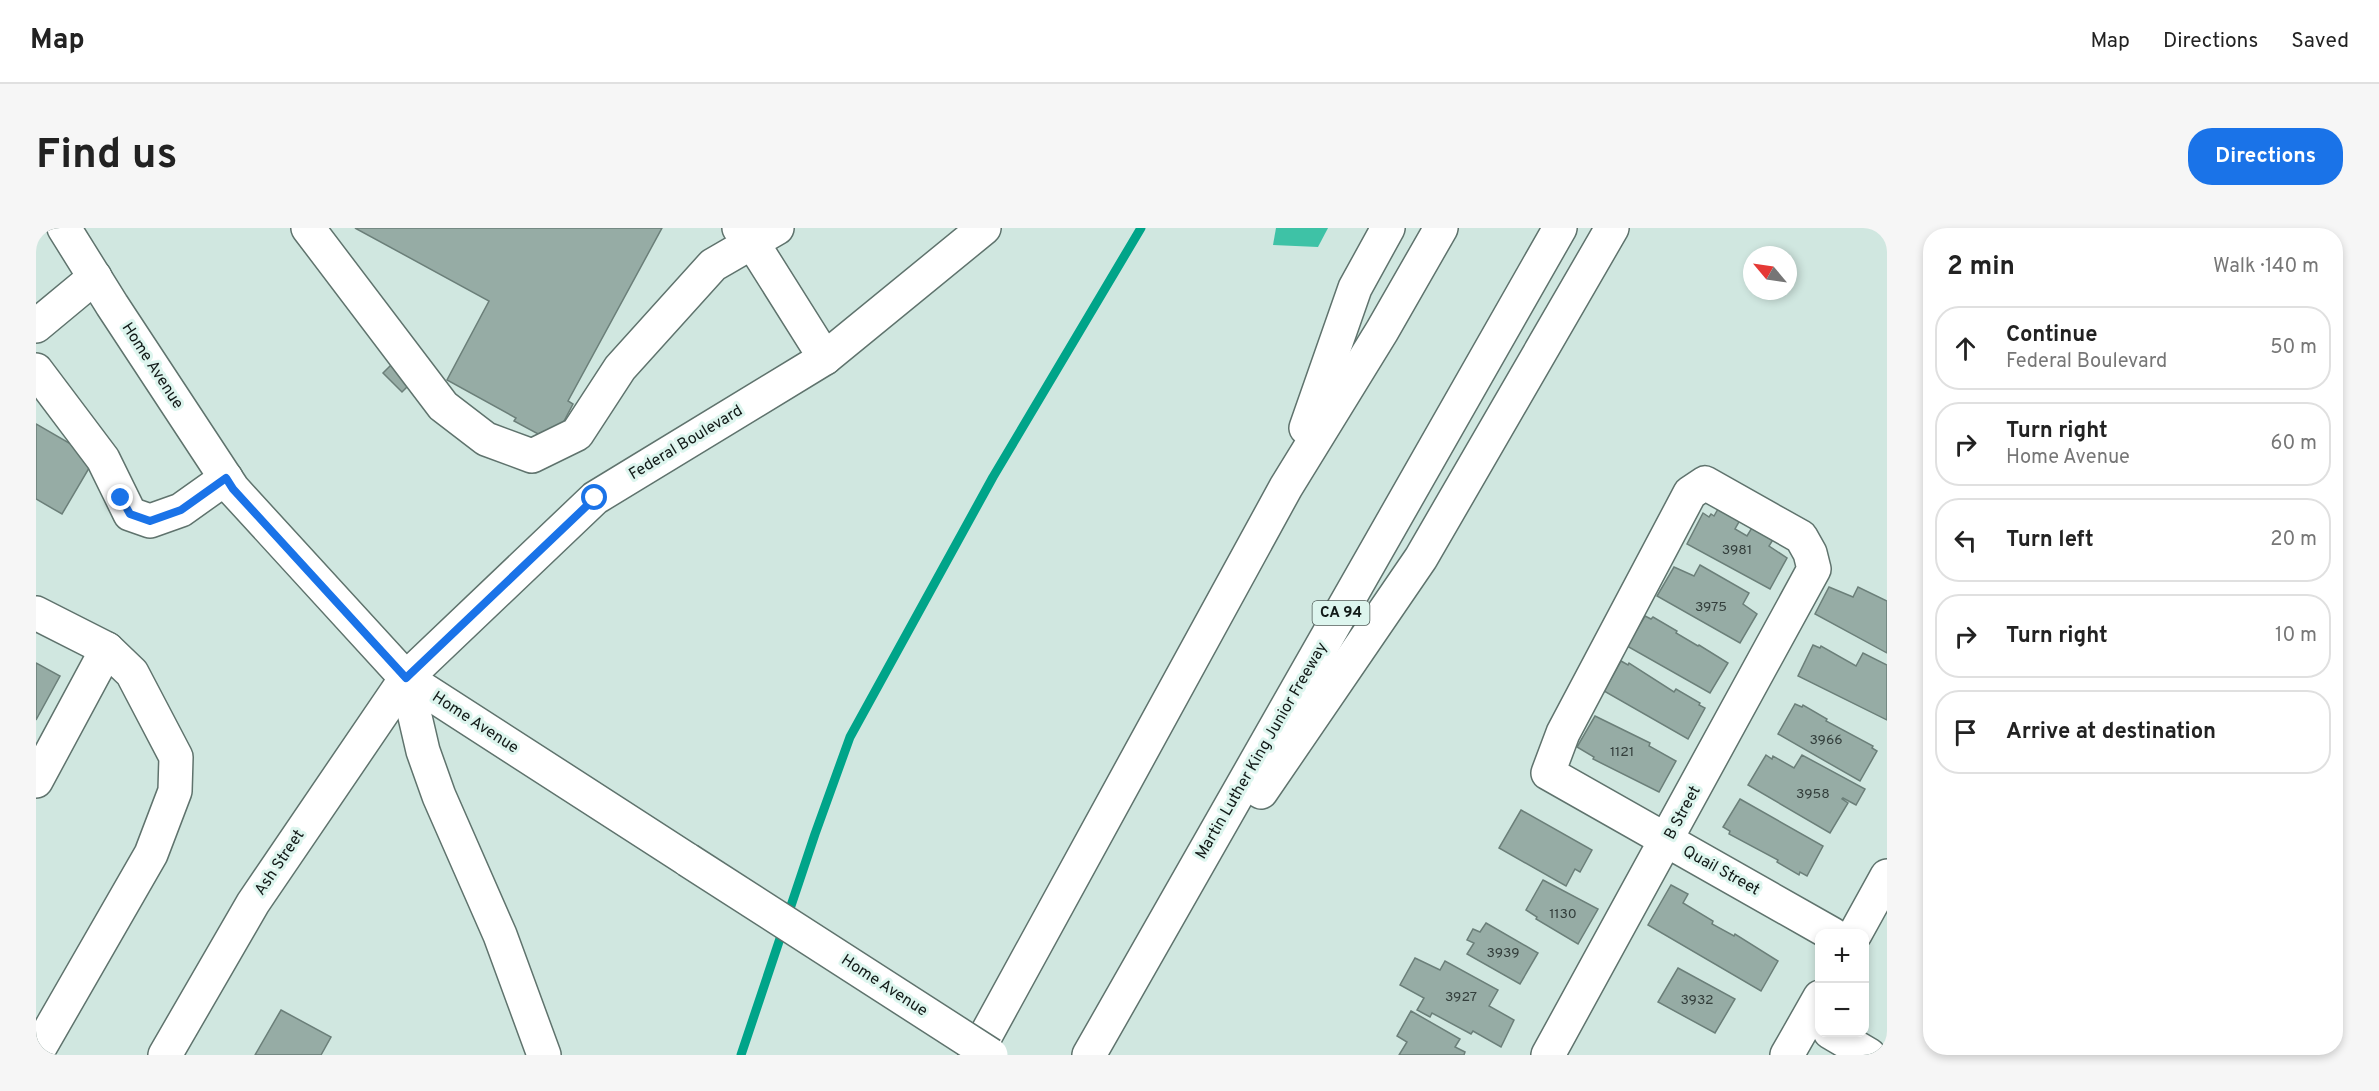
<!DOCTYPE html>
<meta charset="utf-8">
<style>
:root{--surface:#fff;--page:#f6f6f6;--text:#222;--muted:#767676;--line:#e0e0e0;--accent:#1a73e8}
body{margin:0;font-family:Overpass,sans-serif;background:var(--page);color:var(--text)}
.controls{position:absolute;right:18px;bottom:18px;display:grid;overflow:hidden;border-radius:12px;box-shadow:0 3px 9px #0003}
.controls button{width:54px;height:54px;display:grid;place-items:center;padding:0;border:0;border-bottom:2px solid var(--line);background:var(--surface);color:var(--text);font:30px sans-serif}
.compass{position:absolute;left:1707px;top:18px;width:54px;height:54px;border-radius:50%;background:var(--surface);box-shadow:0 3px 9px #0003;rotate:299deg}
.stop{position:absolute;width:18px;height:18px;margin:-14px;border:4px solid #1a73e8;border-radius:50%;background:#fff}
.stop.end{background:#1a73e8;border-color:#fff;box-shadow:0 2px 6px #0008}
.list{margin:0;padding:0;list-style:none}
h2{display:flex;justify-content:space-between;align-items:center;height:78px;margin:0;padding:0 24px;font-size:26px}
h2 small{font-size:20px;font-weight:400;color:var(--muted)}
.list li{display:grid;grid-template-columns:39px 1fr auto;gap:18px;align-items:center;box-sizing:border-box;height:84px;margin:0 12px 12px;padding:0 12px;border:2px solid var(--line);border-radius:24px}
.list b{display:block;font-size:22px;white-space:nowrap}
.list p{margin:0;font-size:20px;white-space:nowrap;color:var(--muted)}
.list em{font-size:20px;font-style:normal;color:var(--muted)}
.icon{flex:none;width:33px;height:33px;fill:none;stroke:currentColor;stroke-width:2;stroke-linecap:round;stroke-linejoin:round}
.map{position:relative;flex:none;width:1851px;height:827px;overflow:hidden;border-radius:24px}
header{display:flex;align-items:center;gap:36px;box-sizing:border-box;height:84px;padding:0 30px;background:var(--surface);border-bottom:2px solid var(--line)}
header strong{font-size:28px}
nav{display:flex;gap:33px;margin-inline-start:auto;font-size:21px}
.intro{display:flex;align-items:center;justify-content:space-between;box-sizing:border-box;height:144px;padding:0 36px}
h1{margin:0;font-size:42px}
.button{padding:15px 27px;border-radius:24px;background:var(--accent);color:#fff;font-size:21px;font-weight:700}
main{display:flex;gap:36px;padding:0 36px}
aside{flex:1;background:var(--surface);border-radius:24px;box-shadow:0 3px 9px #0003}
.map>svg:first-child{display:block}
.forest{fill:#3ec2a6}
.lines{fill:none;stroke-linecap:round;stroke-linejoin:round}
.stream{stroke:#00a489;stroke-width:9}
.building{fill:#96aca5;stroke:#6b7f79;stroke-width:1.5}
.minor-casing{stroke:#5f736d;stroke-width:36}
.major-casing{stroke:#5f736d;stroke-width:36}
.highway-casing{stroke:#5f736d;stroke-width:36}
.minor{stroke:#fff;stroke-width:33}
.major{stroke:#fff;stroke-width:33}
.highway{stroke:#fff;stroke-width:33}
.major-bridge-casing{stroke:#5f736d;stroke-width:36;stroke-linecap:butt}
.major-bridge{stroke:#fff;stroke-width:33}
.route{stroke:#1a73e8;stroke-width:8}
.labels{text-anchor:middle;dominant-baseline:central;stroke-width:6;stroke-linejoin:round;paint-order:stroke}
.number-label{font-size:14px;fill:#333e3b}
.shield{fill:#ddf5ee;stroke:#4f5c58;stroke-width:1.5}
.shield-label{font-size:15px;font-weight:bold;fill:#121a18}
.street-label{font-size:16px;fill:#121a18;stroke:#ddf5ee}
</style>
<header>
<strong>Map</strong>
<nav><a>Map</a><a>Directions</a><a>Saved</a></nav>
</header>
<div class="intro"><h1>Find us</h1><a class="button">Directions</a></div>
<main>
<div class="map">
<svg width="1851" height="827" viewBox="0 0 1851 827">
<rect width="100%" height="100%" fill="#d0e7e0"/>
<path class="forest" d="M 1240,0 L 1292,0 L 1282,19 L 1237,17 Z"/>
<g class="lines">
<path class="stream" d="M 705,827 L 779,606 L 814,509 L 957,249 L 1105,0"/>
</g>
<g class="building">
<path d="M 319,0 L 626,0 L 532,173 L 537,176 L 517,214 L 478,193 L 480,190 L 411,152 L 453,73 Z"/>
<path d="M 358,134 L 377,153 L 366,164 L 347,145 Z"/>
<path d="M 0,196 L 59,230 L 26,286 L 0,271 Z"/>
<path d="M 1682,281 L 1704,292 L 1699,301 L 1711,308 L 1717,298 L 1738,310 L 1733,318 L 1751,330 L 1734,361 L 1651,316 L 1667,285 L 1673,289 L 1675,286 L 1678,288 Z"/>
<path d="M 1664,337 L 1713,365 L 1707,376 L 1721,386 L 1704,415 L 1621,368 L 1638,339 L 1658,348 Z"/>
<path d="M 1793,359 L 1817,369 L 1822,359 L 1851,373 L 1851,425 L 1779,386 Z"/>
<path d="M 1609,388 L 1615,391 L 1617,389 L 1641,403 L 1640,405 L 1662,418 L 1663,417 L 1692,435 L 1674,465 L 1591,418 Z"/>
<path d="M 1777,417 L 1784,420 L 1785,418 L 1820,438 L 1827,425 L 1851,437 L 1851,492 L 1762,448 Z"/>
<path d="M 1585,433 L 1592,437 L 1593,435 L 1638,464 L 1640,461 L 1664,475 L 1663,477 L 1669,480 L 1652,511 L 1568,463 Z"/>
<path d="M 0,435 L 24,448 L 0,492 Z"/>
<path d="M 1759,476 L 1766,479 L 1767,477 L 1791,491 L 1790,493 L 1837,518 L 1836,520 L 1841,523 L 1824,553 L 1742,506 Z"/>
<path d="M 1559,488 L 1614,515 L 1613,518 L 1640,533 L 1623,564 L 1557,531 L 1558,529 L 1541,519 Z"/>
<path d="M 1730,527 L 1736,531 L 1737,528 L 1758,540 L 1766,527 L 1829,561 L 1820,577 L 1807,570 L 1806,571 L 1812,575 L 1794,605 L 1712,557 Z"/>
<path d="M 1704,571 L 1787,618 L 1771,648 L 1764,644 L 1763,647 L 1741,634 L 1742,632 L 1693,606 L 1694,603 L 1687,599 Z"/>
<path d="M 1485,582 L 1556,622 L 1544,644 L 1539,641 L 1530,658 L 1463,620 Z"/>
<path d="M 1507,652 L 1562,681 L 1542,716 L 1500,691 L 1501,689 L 1490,682 Z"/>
<path d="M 1635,657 L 1652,666 L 1647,675 L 1677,693 L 1676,696 L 1698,708 L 1699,706 L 1742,733 L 1725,763 L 1612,697 Z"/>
<path d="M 1450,695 L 1502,725 L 1484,756 L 1431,726 L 1438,715 L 1431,712 L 1437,701 L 1444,704 Z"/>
<path d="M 1379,730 L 1404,742 L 1409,733 L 1462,762 L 1453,778 L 1478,792 L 1465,819 L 1437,803 L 1435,806 L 1396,785 L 1394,789 L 1381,782 L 1388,770 L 1364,757 Z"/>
<path d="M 1642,740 L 1699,771 L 1679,805 L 1622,774 Z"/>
<path d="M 245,782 L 295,809 L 285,827 L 219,827 Z"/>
<path d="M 1375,783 L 1424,811 L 1419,819 L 1429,824 L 1428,827 L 1363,827 L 1371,814 L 1361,808 Z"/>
</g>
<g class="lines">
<g class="minor-casing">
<g id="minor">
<path d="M 272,0 L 407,178 L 450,211 L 496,228 L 541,206 L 584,140 L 677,37 L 741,0"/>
<path d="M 703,0 L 716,14 L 789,130"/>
<path d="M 0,98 L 59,49"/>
<path d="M 0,142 L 67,231 L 94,286 L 114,293 L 145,282 L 190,250"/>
<path d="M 0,385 L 71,421"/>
<path d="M 0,553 L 71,421 L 96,445 L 140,529 L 139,563 L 115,626 L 0,826"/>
<path d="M 1819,706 L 1851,648"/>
<path d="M 1794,804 L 1833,827"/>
<path d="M 129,827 L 217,675 L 370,450"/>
<path d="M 1512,827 L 1778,341 L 1774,325 L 1765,309 L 1669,255 L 1654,265 L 1527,505 L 1512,545 L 1796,706"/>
<path d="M 1751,827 L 1784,769"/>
</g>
</g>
<g class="major-casing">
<g id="major">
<path d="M 28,0 L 76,77 L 197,261 L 370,450 L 652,632"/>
<path d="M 370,450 L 559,270 L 789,130 L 948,0"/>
</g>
</g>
<g class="highway-casing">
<g id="highway">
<path d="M 1270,200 L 1319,60 L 1352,0"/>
<path d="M 370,450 L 387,523 L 403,568 L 464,707 L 508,827"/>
<path d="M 1225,564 L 1385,330 L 1576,0"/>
<path d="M 939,827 L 1250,259 L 1346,103 L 1405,0"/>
<path d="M 1053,827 L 1524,0"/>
</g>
</g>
<use href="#minor" class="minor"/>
<use href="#major" class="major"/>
<use href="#highway" class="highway"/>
<g class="major-bridge-casing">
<path id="major-bridge" d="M 652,632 L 955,827"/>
</g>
<use href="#major-bridge" class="major-bridge"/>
</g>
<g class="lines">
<path class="route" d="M 85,270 L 94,286 L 114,293 L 145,282 L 190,250 L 197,261 L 370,450 L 559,270"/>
</g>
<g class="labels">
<g class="number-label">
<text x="1701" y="322">3981</text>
<text x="1675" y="379">3975</text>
<text x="1790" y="512">3966</text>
<text x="1586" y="524">1121</text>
<text x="1777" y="566">3958</text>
<text x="1527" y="686">1130</text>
<text x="1467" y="725">3939</text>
<text x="1425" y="769">3927</text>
<text x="1661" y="772">3932</text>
</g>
<rect class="shield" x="1276.5" y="373" width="57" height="24" rx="4.5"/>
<g class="shield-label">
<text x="1305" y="385">CA 94</text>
</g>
<g class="street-label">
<text transform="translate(116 138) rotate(57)">Home Avenue</text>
<text transform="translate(650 215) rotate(-31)">Federal Boulevard</text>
<text transform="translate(439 495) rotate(33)">Home Avenue</text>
<text transform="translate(1226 523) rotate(-60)">Martin Luther King Junior Freeway</text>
<text transform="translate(1647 585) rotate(-62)">B Street</text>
<text transform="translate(244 635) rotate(-56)">Ash Street</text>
<text transform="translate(1685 643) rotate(29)">Quail Street</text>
<text transform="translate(848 758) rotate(33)">Home Avenue</text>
</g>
</g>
</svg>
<div class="controls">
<button>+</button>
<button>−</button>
</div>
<svg class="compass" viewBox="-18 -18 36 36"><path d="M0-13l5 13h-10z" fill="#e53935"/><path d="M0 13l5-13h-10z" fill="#767676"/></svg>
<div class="stop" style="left:559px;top:270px"></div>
<div class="stop end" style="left:85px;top:270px"></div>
</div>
<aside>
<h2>2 min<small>Walk · 140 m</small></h2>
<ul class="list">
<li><svg class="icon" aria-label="ahead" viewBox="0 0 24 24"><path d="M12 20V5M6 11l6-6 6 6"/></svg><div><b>Continue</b><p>Federal Boulevard</p></div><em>50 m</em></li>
<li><svg class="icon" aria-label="right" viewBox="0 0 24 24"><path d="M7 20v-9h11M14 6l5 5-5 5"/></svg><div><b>Turn right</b><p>Home Avenue</p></div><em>60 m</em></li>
<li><svg class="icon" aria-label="left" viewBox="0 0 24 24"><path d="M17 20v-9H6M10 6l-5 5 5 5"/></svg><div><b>Turn left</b></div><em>20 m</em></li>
<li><svg class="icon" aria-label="right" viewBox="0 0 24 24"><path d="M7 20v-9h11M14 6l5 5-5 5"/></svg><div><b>Turn right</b></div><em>10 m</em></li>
<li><svg class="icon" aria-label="arrive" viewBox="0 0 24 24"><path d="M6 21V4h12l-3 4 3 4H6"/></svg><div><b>Arrive at destination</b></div></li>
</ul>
</aside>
</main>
